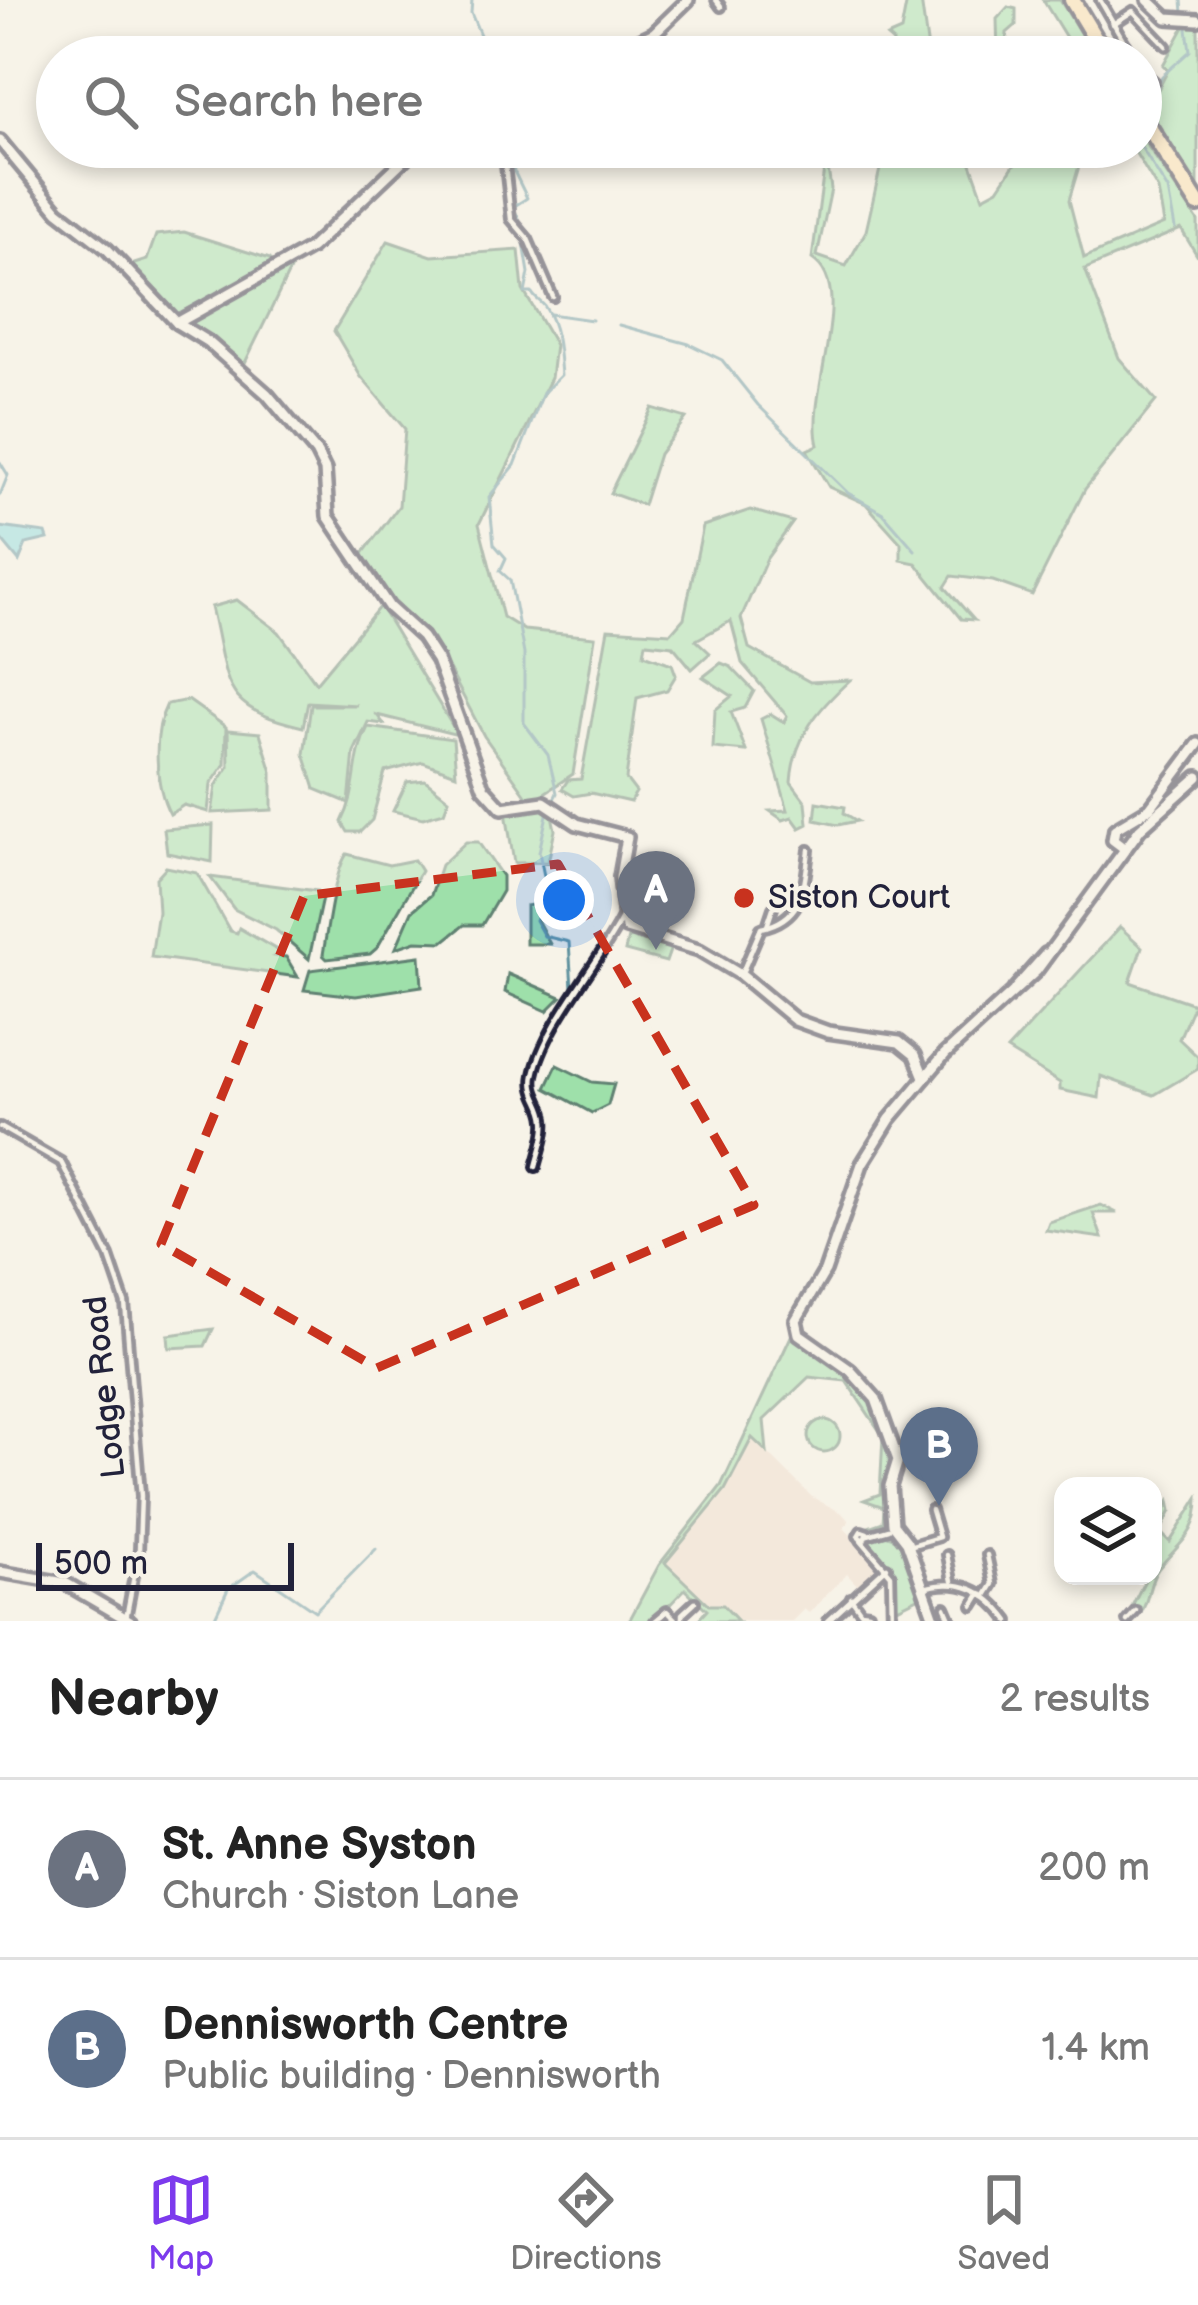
<!DOCTYPE html>
<meta charset="utf-8">
<style>
:root{--surface:#fff;--page:#f2f2f2;--text:#222;--muted:#767676;--line:#e0e0e0;--accent:#7c3aed}
body{margin:0;font-family:"Balsamiq Sans",sans-serif;background:var(--page);color:var(--text)}
.controls{position:absolute;right:36px;bottom:36px;display:grid;overflow:hidden;border-radius:24px;box-shadow:0 6px 18px #0003}
.controls button{width:108px;height:108px;display:grid;place-items:center;padding:0;border:0;border-bottom:3px solid var(--line);background:var(--surface);color:var(--text);font:60px sans-serif}
.scale{position:absolute;left:36px;bottom:30px;width:258px;box-sizing:border-box;padding-left:12px;border:6px solid #22223b;border-top:0;font-size:33px;line-height:42px;white-space:nowrap;color:#22223b;-webkit-text-stroke:9px #f7f3e8;paint-order:stroke}
.you{position:absolute;left:564px;top:900px;width:42px;height:42px;margin:-30px;border:9px solid #fff;border-radius:50%;background:#1a73e8;box-shadow:0 0 0 18px #1a73e833}
.badge{display:grid;place-items:center;width:78px;height:78px;border-radius:50%;background:var(--accent);color:#fff;font-size:39px;font-weight:700}
.pin{position:absolute;translate:-50% -99px;filter:drop-shadow(0 3px 6px #0008)}
.pin::after{content:'';position:absolute;top:63px;width:42px;height:36px;background:inherit;clip-path:polygon(0 0,100% 0,50% 100%)}
.list{margin:0;padding:0;list-style:none}
h2{display:flex;justify-content:space-between;align-items:center;height:156px;margin:0;padding:0 48px;font-size:51px}
h2 small{font-size:39px;font-weight:400;color:var(--muted)}
.list li{display:grid;grid-template-columns:78px 1fr auto;gap:36px;align-items:center;box-sizing:border-box;height:180px;padding:0 48px;border-top:3px solid var(--line)}
.list b{display:block;font-size:45px;white-space:nowrap}
.list p{margin:0;font-size:39px;white-space:nowrap;color:var(--muted)}
.list em{font-size:39px;font-style:normal;color:var(--muted)}
.icon{flex:none;width:66px;height:66px;fill:none;stroke:currentColor;stroke-width:2;stroke-linecap:round;stroke-linejoin:round}
.map{position:relative;flex:none;width:1198px;height:1621px;overflow:hidden}
.search{position:absolute;background:var(--surface);box-shadow:0 6px 18px #0003;left:36px;right:36px;top:36px;height:132px;display:flex;align-items:center;gap:30px;box-sizing:border-box;padding:0 42px;border-radius:66px;color:var(--muted);font-size:45px}
.sheet{height:516px;background:var(--surface)}
nav{display:flex;justify-content:space-around;align-items:center;box-sizing:border-box;height:168px;border-top:3px solid var(--line);background:var(--surface);font-size:33px;color:var(--muted)}
nav a{display:grid;justify-items:center;gap:6px}
nav .on{color:var(--accent)}
.map>svg:first-child{display:block}
.built{fill:#eedccd}
.green{fill:#9ee0aa;stroke:#608172;stroke-width:3}
.water{fill:#8adce1;stroke:#60929f;stroke-width:3}
.lines{fill:none;stroke-linecap:round;stroke-linejoin:round}
.stream{stroke:#60929f;stroke-width:3}
.street-casing{stroke:#22223b;stroke-width:14}
.secondary-casing{stroke:#22223b;stroke-width:18}
.highway-casing{stroke:#22223b;stroke-width:22}
.street{stroke:#f7f3e8;stroke-width:4.5}
.secondary{stroke:#f7f3e8;stroke-width:9}
.highway{stroke:#fbddab;stroke-width:14}
.marked{fill:none;stroke:#c8321e;stroke-width:9;stroke-dasharray:24 15;stroke-linejoin:round}
.poi-dot{fill:#c8321e;stroke:#f7f3e8;stroke-width:4.5}
.labels{text-anchor:middle;dominant-baseline:central;stroke-width:9;stroke-linejoin:round;paint-order:stroke}
.poi-label{font-size:33px;fill:#22223b;stroke:#f7f3e8;text-anchor:start}
.street-label{font-size:33px;fill:#22223b;stroke:#f7f3e8}
</style>
<div class="map">
<svg width="1198" height="1621" viewBox="0 0 1198 1621">
<rect width="100%" height="100%" fill="#f7f3e8"/>
<filter id="ink" filterUnits="userSpaceOnUse"><feTurbulence type="fractalNoise" baseFrequency=".00833" numOctaves="2"/><feDisplacementMap in="SourceGraphic" scale="24" xChannelSelector="R" yChannelSelector="G"/><feConvolveMatrix kernelMatrix="1 2 1 2 8 2 1 2 1" color-interpolation-filters="sRGB"/></filter>
<g filter="url(#ink)">
<path class="built" d="M 752,1437 L 812,1497 L 842,1513 L 849,1521 L 844,1528 L 880,1566 L 858,1586 L 847,1574 L 809,1613 L 804,1609 L 792,1621 L 738,1621 L 723,1605 L 709,1605 L 665,1563 L 725,1490 Z"/>
<g class="green">
<path d="M 907,0 L 921,0 L 929,57 L 891,57 L 893,42 L 887,37 L 901,31 Z"/>
<path d="M 1043,0 L 1060,0 L 1095,57 L 1078,57 Z"/>
<path d="M 1008,7 L 1016,9 L 1016,25 L 1007,33 L 1006,57 L 998,57 L 997,19 Z"/>
<path d="M 1198,23 L 1198,192 L 1147,111 L 1168,70 L 1163,65 L 1185,25 Z"/>
<path d="M 1141,136 L 1198,221 L 1198,257 L 1181,229 L 1085,269 L 1119,358 L 1156,401 L 1085,489 L 1032,595 L 993,581 L 952,576 L 945,587 L 974,620 L 961,619 L 916,563 L 901,560 L 901,543 L 866,504 L 829,487 L 807,450 L 818,445 C 805,394 858,288 812,259 L 824,169 L 812,147 L 825,148 L 831,189 L 817,256 L 846,266 L 866,231 L 885,147 L 965,147 L 983,197 L 998,189 L 1026,147 L 1078,147 L 1082,156 L 1069,200 L 1084,258 L 1164,224 L 1158,190 L 1132,147 L 1141,147 Z"/>
<path d="M 184,232 L 270,259 L 272,265 L 173,316 L 128,266 L 147,260 L 156,235 Z"/>
<path d="M 388,241 L 432,256 L 519,250 L 523,290 L 555,345 L 551,378 L 479,524 L 503,617 L 524,630 L 595,637 L 573,774 L 531,802 L 484,736 L 433,639 L 389,599 L 361,556 L 399,506 L 405,429 L 361,377 L 334,331 Z"/>
<path d="M 294,262 L 242,369 L 184,324 Z"/>
<path d="M 652,408 L 686,418 L 659,454 L 643,505 L 610,493 Z"/>
<path d="M 750,510 L 793,522 L 767,558 L 741,618 L 749,648 L 810,682 L 850,680 C 818,709 794,737 791,782 L 806,802 L 808,824 L 800,828 L 792,817 L 783,820 L 770,811 L 788,810 L 761,719 L 771,714 L 784,722 L 787,716 L 742,663 L 731,621 L 696,640 L 710,653 L 692,669 L 673,646 L 646,643 L 644,654 L 672,664 L 676,675 L 667,690 L 637,698 L 626,779 L 636,792 L 630,802 L 591,793 L 574,796 L 562,789 L 568,780 L 581,779 L 608,629 L 671,633 L 684,618 L 703,526 Z"/>
<path d="M 237,600 L 279,632 L 316,683 L 380,606 L 458,735 L 377,715 L 384,724 L 368,722 L 354,752 L 349,803 L 315,789 L 304,754 L 311,705 L 357,705 L 308,702 L 303,727 C 217,707 230,685 211,607 Z"/>
<path d="M 721,663 L 731,667 L 754,691 L 745,708 L 731,712 L 746,751 L 713,748 L 715,710 L 732,696 L 703,677 Z"/>
<path d="M 188,700 L 226,727 L 225,764 L 211,784 L 208,812 L 184,805 L 170,814 C 155,787 152,733 167,704 Z"/>
<path d="M 368,727 L 453,739 L 456,774 L 423,762 L 385,772 L 372,820 L 360,832 L 348,832 L 342,822 C 359,789 351,759 368,727 Z"/>
<path d="M 228,730 L 260,733 L 272,772 L 272,810 L 212,813 L 216,786 L 229,766 Z"/>
<path d="M 425,780 L 449,799 L 444,812 L 423,818 L 393,811 L 407,782 Z"/>
<path d="M 817,802 L 845,807 L 844,813 L 857,821 L 838,825 L 815,820 Z"/>
<path d="M 541,806 L 551,810 L 555,830 L 548,862 L 514,863 L 506,812 Z"/>
<path d="M 213,825 L 212,862 L 167,853 L 164,829 Z"/>
<path d="M 466,842 L 478,842 L 502,876 L 502,891 L 482,925 L 464,925 L 443,942 L 416,941 L 396,948 L 412,911 L 431,895 L 441,865 Z"/>
<path d="M 347,854 L 389,865 L 414,860 L 421,871 L 377,948 L 370,954 L 327,959 L 323,955 C 327,931 335,869 347,854 Z"/>
<path d="M 166,867 L 197,873 L 230,931 L 237,933 L 239,928 L 282,953 L 276,956 L 286,957 L 298,977 L 151,957 L 158,912 L 156,878 Z"/>
<path d="M 210,877 L 317,891 L 322,898 L 309,959 L 276,930 L 234,909 Z"/>
<path d="M 544,903 L 536,918 L 550,944 L 526,944 L 526,906 Z"/>
<path d="M 1120,927 L 1142,947 L 1130,982 L 1194,1004 L 1179,1039 L 1198,1057 L 1198,1069 L 1154,1095 L 1101,1076 L 1099,1098 L 1060,1090 L 1060,1083 L 1007,1050 Z"/>
<path d="M 629,934 L 673,942 L 666,962 L 625,951 Z"/>
<path d="M 420,956 L 422,986 L 356,996 L 304,990 L 310,970 Z"/>
<path d="M 508,974 L 561,997 L 547,1011 L 505,992 Z"/>
<path d="M 557,1065 L 592,1082 L 614,1084 L 608,1105 L 592,1113 L 546,1088 Z"/>
<path d="M 1101,1205 L 1117,1213 L 1093,1213 L 1102,1238 L 1046,1230 L 1049,1222 Z"/>
<path d="M 213,1329 L 205,1346 L 169,1348 L 168,1335 Z"/>
<path d="M 793,1332 C 808,1350 830,1357 847,1371 C 891,1408 894,1468 887,1520 L 882,1528 L 866,1528 L 883,1522 L 884,1507 L 864,1500 L 880,1494 L 883,1436 L 846,1381 L 809,1377 L 764,1420 L 767,1452 L 752,1438 L 725,1490 L 665,1563 L 709,1605 L 723,1605 L 738,1621 L 697,1621 L 707,1610 L 685,1589 L 654,1621 L 629,1621 L 659,1565 L 721,1486 Z"/>
<circle cx="824" cy="1436" r="16"/>
<path d="M 1198,1498 C 1198,1535 1179,1543 1158,1569 C 1149,1581 1149,1600 1141,1613 L 1133,1604 L 1147,1576 L 1153,1576 L 1153,1533 L 1169,1501 L 1171,1511 L 1160,1532 L 1170,1542 Z"/>
<path d="M 883,1534 L 904,1542 L 924,1595 L 895,1609 L 895,1579 L 868,1540 Z"/>
</g>
<path class="water" d="M 0,527 L 46,533 L 48,539 L 26,544 L 19,561 L 0,538 Z"/>
<g class="lines">
<g class="stream">
<path d="M 472,0 L 471,13 L 489,57"/>
<path d="M 1182,0 L 1183,13"/>
<path d="M 1146,114 L 1162,76 L 1190,51 L 1187,29"/>
<path d="M 518,147 L 521,153 L 514,152 L 509,161 L 527,198 L 513,207 L 525,232"/>
<path d="M 1141,147 L 1168,190 L 1175,228"/>
<path d="M 523,237 L 529,273 L 525,293 L 532,293 C 535,299 542,302 545,307 C 558,327 559,352 561,375 L 543,393 L 515,465 L 489,497 L 494,544 L 506,558 L 500,571 L 510,580 L 524,654 L 524,723 L 548,755 L 557,793 L 553,801"/>
<path d="M 550,314 L 592,320"/>
<path d="M 619,325 L 689,344 L 722,360 L 758,405 L 848,493 L 883,513 L 915,550"/>
<path d="M 0,462 L 8,475 L 0,495"/>
<path d="M 548,810 L 539,852 L 548,895 L 535,920 L 544,936 L 569,942 L 572,988"/>
<path d="M 213,1621 L 228,1589 L 255,1570 L 315,1611 L 376,1549"/>
</g>
<g class="street-casing">
<g id="street">
<path d="M 716,0 L 721,7"/>
<path d="M 1100,0 L 1133,57"/>
<path d="M 1113,24 L 1133,11 L 1166,46"/>
<path d="M 1141,71 L 1154,81"/>
<path d="M 503,147 L 511,219 L 528,239 L 553,297"/>
<path d="M 767,926 L 773,908"/>
<path d="M 741,975 L 761,928 C 803,919 804,890 809,850"/>
<path d="M 1013,988 L 1045,952"/>
<path d="M 0,1127 L 61,1162 L 109,1256 L 125,1303 L 141,1496 L 139,1550 L 126,1618"/>
<path d="M 536,1167 C 539,1154 547,1134 545,1120 C 544,1103 530,1094 534,1075 C 544,1026 598,965 622,918"/>
<path d="M 861,1531 L 867,1533 L 864,1540 L 858,1536 Z"/>
<path d="M 868,1535 L 889,1529"/>
<path d="M 861,1540 L 891,1575 L 892,1621"/>
<path d="M 909,1546 L 939,1537 L 931,1510"/>
<path d="M 947,1555 L 952,1581"/>
<path d="M 924,1588 C 961,1578 986,1590 1009,1621"/>
<path d="M 985,1597 L 993,1584 L 987,1555"/>
<path d="M 851,1598 L 861,1612 L 869,1613 L 869,1621"/>
<path d="M 973,1606 L 981,1593"/>
<path d="M 945,1607 L 951,1621"/>
<path d="M 655,1621 L 667,1611 L 677,1621"/>
<path d="M 682,1621 L 682,1614 L 695,1602"/>
<path d="M 828,1621 L 887,1567"/>
<path d="M 1127,1621 L 1136,1611"/>
</g>
</g>
<g class="secondary-casing">
<g id="secondary">
<path d="M 1148,0 L 1167,18 L 1198,20"/>
<path d="M 604,57 L 654,33 L 688,0"/>
<path d="M 0,141 L 58,211 L 107,249 L 177,323 L 208,342 L 267,394 L 316,452 L 325,470 L 328,516 L 389,607 L 422,637 L 437,660 L 483,787 L 502,808 L 544,802 L 577,824 L 627,837 L 620,877 L 626,928 L 699,950 L 741,975 L 795,1020 L 828,1032 L 899,1042 L 915,1055 L 924,1077"/>
<path d="M 177,323 L 311,248 L 417,147"/>
<path d="M 1125,849 L 1113,840 L 1115,829 L 1150,808 L 1198,744"/>
<path d="M 0,1572 L 65,1583 L 130,1621"/>
<path d="M 935,1621 L 907,1542 L 893,1524 L 890,1486 L 898,1460 L 876,1399 L 850,1370 L 799,1334 L 796,1320 L 825,1271 L 862,1164 L 890,1119 L 945,1054 L 1036,971 L 1140,829 L 1198,777"/>
</g>
</g>
<g class="highway-casing">
<g id="highway">
<path d="M 1072,0 L 1106,57"/>
<path d="M 1141,115 L 1198,204"/>
</g>
</g>
<use href="#street" class="street"/>
<use href="#secondary" class="secondary"/>
<use href="#highway" class="highway"/>
</g>
</g>
<path d="M0 0H1198V1621H0ZM 558,864 L 754,1205 L 377,1368 L 161,1244 L 304,896 Z" fill="#f7f3e8" fill-opacity=".55" fill-rule="evenodd"/>
<path class="marked" d="M 558,864 L 754,1205 L 377,1368 L 161,1244 L 304,896 Z"/>
<circle class="poi-dot" cx="744" cy="898" r="12"/>
<g class="labels">
<g class="poi-label">
<text x="768" y="898">Siston Court</text>
</g>
<g class="street-label">
<text transform="translate(105 1387) rotate(-96)">Lodge Road</text>
</g>
</g>
</svg>
<div class="controls">
<button><svg class="icon" aria-label="layers" viewBox="0 0 24 24"><path d="M12 4l9 5-9 5-9-5zM3 14l9 5 9-5"/></svg></button>
</div>
<div class="scale">500 m</div>
<div class="you"></div>
<div class="pin badge" style="left:656px;top:950px;background:#6b7280">A</div>
<div class="pin badge" style="left:939px;top:1506px;background:#5c6f8a">B</div>
<div class="search"><svg class="icon" aria-label="search" viewBox="0 0 24 24"><circle cx="10" cy="10" r="6"/><path d="M15 15l6 6"/></svg>Search here</div>
</div>
<section class="sheet">
<h2>Nearby<small>2 results</small></h2>
<ul class="list">
<li><span class="badge" style="background:#6b7280">A</span><div><b>St. Anne Syston</b><p>Church · Siston Lane</p></div><em>200 m</em></li>
<li><span class="badge" style="background:#5c6f8a">B</span><div><b>Dennisworth Centre</b><p>Public building · Dennisworth</p></div><em>1.4 km</em></li>
</ul>
</section>
<nav>
<a class="on"><svg class="icon" aria-label="map" viewBox="0 0 24 24"><path d="M3 6l6-2 6 2 6-2v14l-6 2-6-2-6 2zM9 4v14M15 6v14"/></svg>Map</a>
<a><svg class="icon" aria-label="directions" viewBox="0 0 24 24"><path d="M12 3l9 9-9 9-9-9zM9 14v-3h6M13 9l2 2-2 2"/></svg>Directions</a>
<a><svg class="icon" aria-label="saved" viewBox="0 0 24 24"><path d="M7 4h10v16l-5-4-5 4z"/></svg>Saved</a>
</nav>
